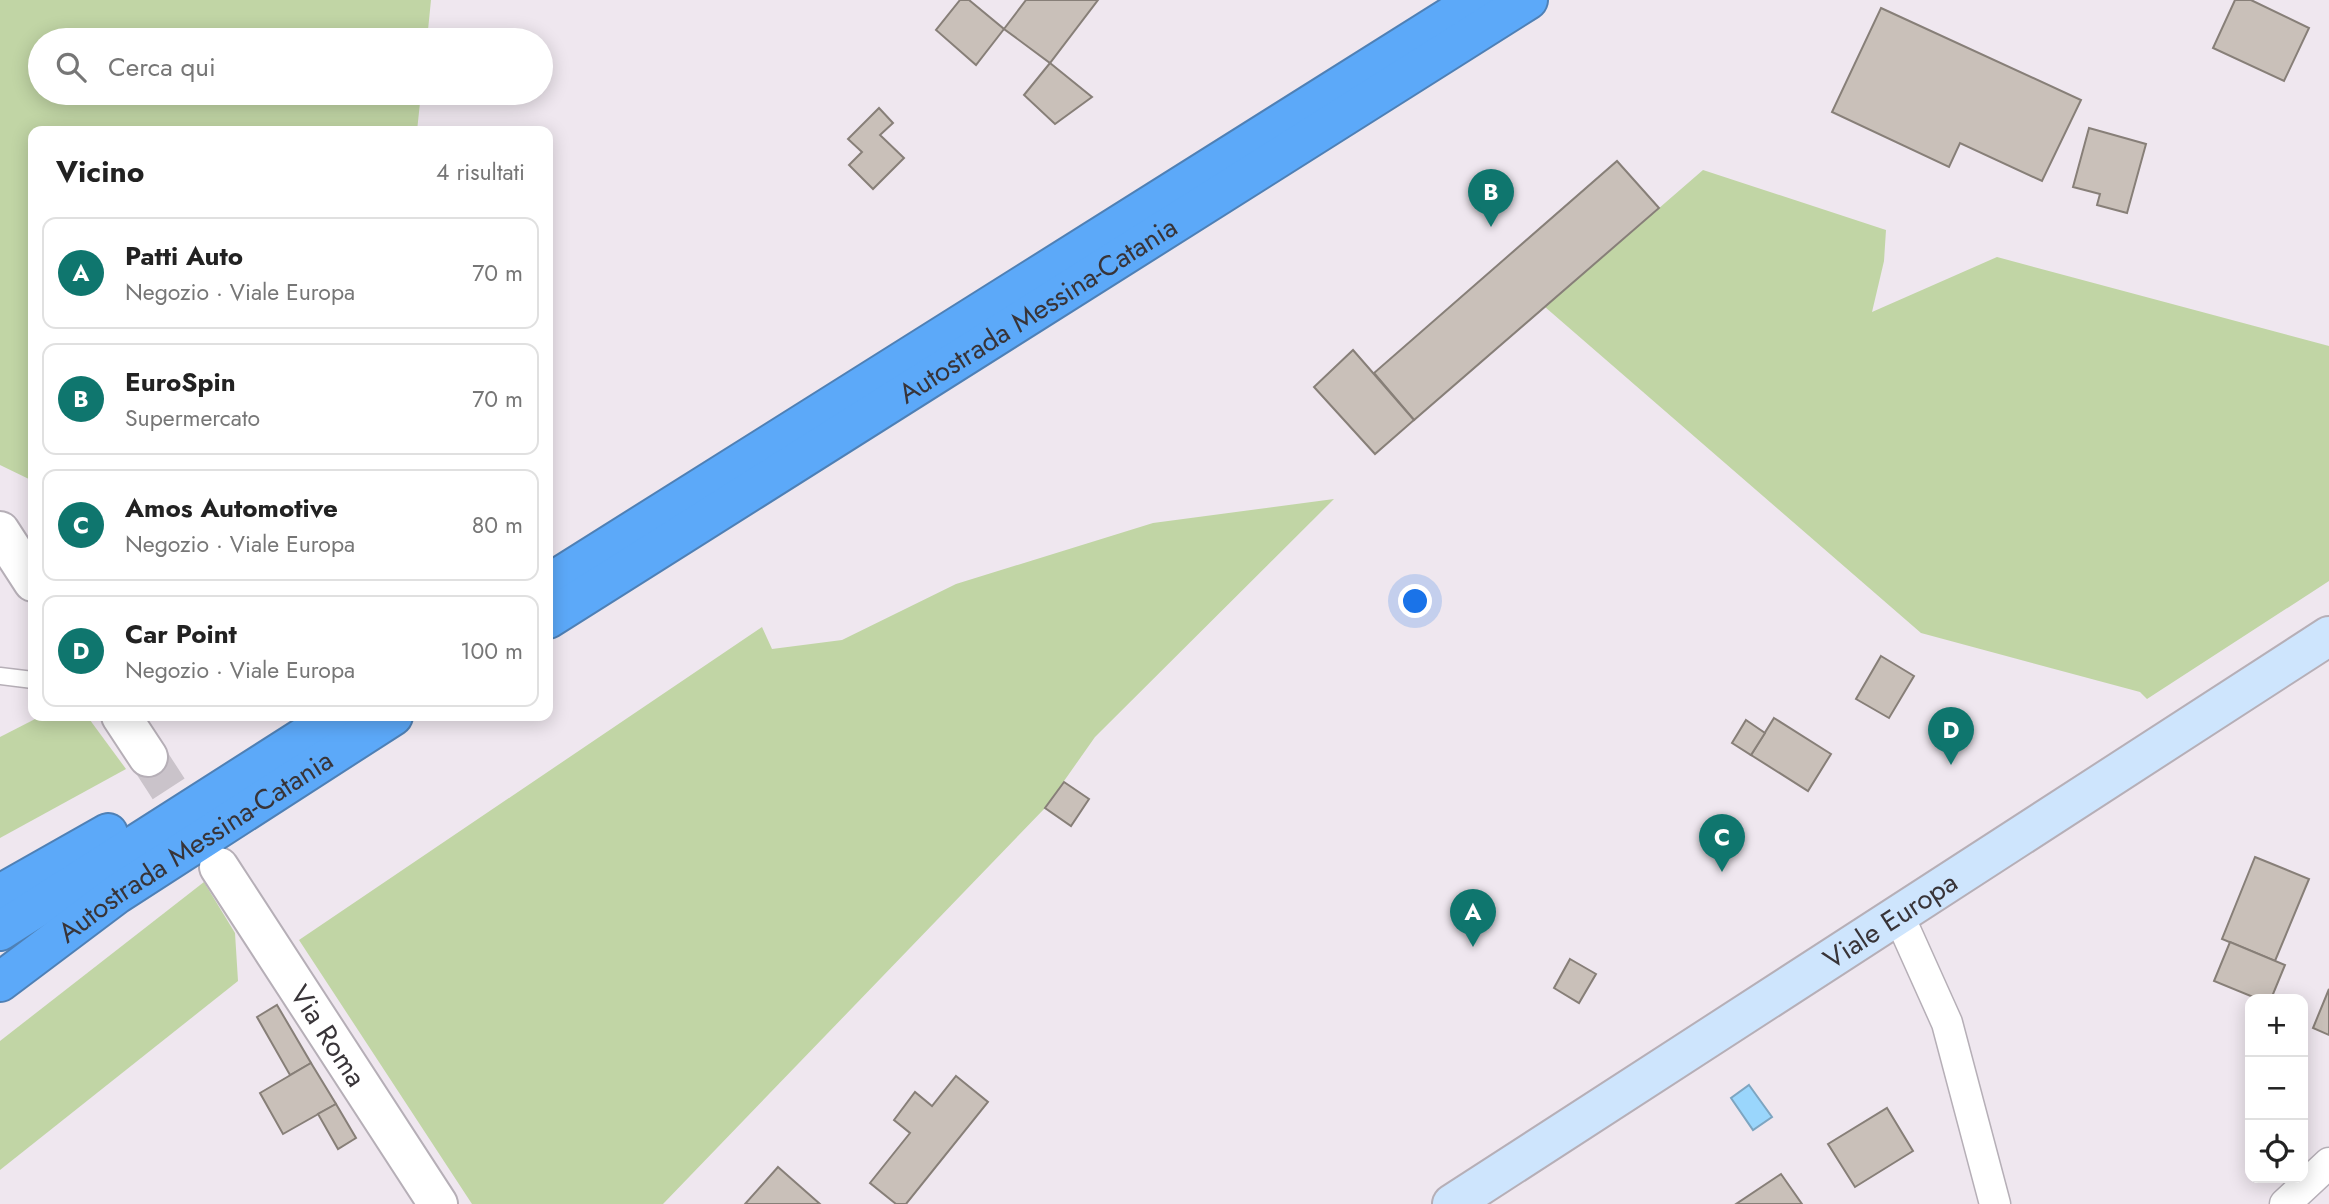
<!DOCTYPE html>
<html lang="it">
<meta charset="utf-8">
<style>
:root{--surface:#fff;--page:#f6f6f6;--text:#222;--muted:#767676;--line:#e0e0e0;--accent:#0f766e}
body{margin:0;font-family:Jost,sans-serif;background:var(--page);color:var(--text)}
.controls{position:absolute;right:21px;bottom:21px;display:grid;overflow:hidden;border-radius:14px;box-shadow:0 4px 18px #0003}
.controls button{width:63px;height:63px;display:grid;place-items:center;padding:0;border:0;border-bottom:2px solid var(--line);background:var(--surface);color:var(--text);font:35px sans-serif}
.you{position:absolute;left:1416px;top:602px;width:24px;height:24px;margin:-18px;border:5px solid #fff;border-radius:50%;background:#1a73e8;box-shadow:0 0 0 10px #1a73e833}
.badge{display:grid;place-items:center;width:46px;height:46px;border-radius:50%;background:var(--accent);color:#fff;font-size:23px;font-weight:700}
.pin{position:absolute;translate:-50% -58px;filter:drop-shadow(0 2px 4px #0008)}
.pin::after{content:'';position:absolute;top:37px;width:24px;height:21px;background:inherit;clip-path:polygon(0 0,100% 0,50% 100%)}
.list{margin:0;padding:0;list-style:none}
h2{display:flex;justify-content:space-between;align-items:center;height:91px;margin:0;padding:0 28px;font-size:30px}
h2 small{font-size:23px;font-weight:400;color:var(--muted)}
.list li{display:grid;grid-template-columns:46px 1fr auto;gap:21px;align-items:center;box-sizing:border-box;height:112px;margin:0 14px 14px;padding:0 14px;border:2px solid var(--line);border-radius:14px}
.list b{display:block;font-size:26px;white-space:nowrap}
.list p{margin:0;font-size:23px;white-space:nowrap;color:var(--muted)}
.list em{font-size:23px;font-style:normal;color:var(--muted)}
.icon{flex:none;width:38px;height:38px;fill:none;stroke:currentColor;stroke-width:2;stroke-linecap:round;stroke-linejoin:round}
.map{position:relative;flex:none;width:2329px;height:1204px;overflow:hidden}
.search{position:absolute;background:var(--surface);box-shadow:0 4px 18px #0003;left:28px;top:28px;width:525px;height:77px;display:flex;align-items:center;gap:18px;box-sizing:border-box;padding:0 24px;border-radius:38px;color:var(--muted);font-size:26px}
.panel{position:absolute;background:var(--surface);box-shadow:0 4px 18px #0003;left:28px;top:126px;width:525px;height:595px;border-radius:14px}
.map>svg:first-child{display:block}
.green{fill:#c1d5a5}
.water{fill:#9ad6fc;stroke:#7da5c1;stroke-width:2}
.building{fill:#c9c0b9;stroke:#877f78;stroke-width:2}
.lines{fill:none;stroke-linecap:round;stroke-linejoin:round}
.tertiary-tunnel{stroke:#cac3ca;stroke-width:38;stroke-dasharray:38 19;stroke-linecap:butt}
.service-casing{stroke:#b6afb7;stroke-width:19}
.minor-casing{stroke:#b6afb7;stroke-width:33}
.tertiary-casing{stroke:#b6afb7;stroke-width:42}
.secondary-casing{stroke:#b6afb7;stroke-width:42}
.motorway-casing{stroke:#4f80b5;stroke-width:42}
.service{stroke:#fff;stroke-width:16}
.minor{stroke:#fff;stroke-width:30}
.tertiary{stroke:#fff;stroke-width:38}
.secondary{stroke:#cee5fd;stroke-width:38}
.motorway{stroke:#5ca9f9;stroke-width:38}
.labels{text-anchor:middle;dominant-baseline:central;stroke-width:6;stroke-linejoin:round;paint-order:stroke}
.street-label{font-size:28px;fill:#383438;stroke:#fff}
</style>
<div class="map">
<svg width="2329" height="1204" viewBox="0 0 2329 1204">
<rect width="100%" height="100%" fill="#efe7ef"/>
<g class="green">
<path d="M 0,0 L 431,0 L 427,40 L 40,40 L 40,93 L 421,93 L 417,131 L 33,131 L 33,481 L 0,465 Z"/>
<path d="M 1703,170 L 1886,230 L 1884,261 L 1872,312 L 1997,257 L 2329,346 L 2329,581 L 2147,699 L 2140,692 L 1921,633 L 1545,307 Z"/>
<path d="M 1334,499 L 1095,737 L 1045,808 L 663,1204 L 472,1204 L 299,940 L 762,627 L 772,649 L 842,640 L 956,584 L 1153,523 Z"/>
<path d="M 41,716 L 87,716 L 126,769 L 0,838 L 0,737 Z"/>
<path d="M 204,882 L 235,933 L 238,981 L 0,1170 L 0,1041 Z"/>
</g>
<path class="water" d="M 1749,1085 L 1772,1117 L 1753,1130 L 1731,1098 Z"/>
<g class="building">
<path d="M 960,0 L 969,0 L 1004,29 L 976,65 L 936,30 Z"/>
<path d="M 1026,0 L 1098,0 L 1050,63 L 1004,29 Z"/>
<path d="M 2235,0 L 2251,0 L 2309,28 L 2284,81 L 2213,48 Z"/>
<path d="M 1881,8 L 2081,100 L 2042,181 L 1960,143 L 1949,167 L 1832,112 Z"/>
<path d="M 1050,63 L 1092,97 L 1055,124 L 1024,95 Z"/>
<path d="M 879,108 L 893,123 L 880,135 L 904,158 L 873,189 L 849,165 L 862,152 L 848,139 Z"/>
<path d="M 2089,128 L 2146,144 L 2127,213 L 2097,205 L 2100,194 L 2073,187 Z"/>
<path d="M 1617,161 L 1659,208 L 1414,420 L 1374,373 Z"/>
<path d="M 1353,350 L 1414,420 L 1375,454 L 1314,387 Z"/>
<path d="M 1881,656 L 1914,676 L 1889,718 L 1856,699 Z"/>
<path d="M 1774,718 L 1831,754 L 1808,791 L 1751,755 Z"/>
<path d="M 1746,720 L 1765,733 L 1751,755 L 1732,743 Z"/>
<path d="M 1064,782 L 1089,799 L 1071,826 L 1045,808 Z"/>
<path d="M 2255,857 L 2309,879 L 2275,961 L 2222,939 Z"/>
<path d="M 2230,942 L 2285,965 L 2271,999 L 2258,999 L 2214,981 Z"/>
<path d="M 1570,959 L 1596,974 L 1579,1003 L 1554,988 Z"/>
<path d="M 2329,989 L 2329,1035 L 2313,1028 Z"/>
<path d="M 277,1005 L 311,1063 L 290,1075 L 257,1017 Z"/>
<path d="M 311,1063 L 336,1104 L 283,1134 L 260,1093 Z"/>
<path d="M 956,1076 L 988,1102 L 906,1204 L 896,1204 L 870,1183 L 910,1133 L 894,1120 L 915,1092 L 932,1106 Z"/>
<path d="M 336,1104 L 356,1138 L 338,1149 L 318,1114 Z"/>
<path d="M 1887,1108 L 1913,1151 L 1855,1187 L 1828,1144 Z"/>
<path d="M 778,1167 L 820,1204 L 745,1204 Z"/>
<path d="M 1781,1174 L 1802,1204 L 1736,1204 Z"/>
</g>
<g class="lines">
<path class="tertiary-tunnel" d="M 148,757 L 203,842"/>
<g class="service-casing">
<path id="service" d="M 0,676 L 33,680"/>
</g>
<g class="minor-casing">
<g id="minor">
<path d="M 1898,914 L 1947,1023 L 1995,1204"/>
<path d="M 2285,1204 L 2329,1163"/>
</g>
</g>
<g class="tertiary-casing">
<g id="tertiary">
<path d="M 0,531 L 33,582"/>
<path d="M 121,716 L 148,757"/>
<path id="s1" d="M 219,867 L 438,1204"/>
</g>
</g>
<g class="secondary-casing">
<g id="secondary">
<path id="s2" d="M 1452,1204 L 2329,636"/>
</g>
</g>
<g class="motorway-casing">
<g id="motorway">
<path d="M 548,584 L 1477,0"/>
<path id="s3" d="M 548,619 L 1528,0"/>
<path d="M 0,894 L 108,833"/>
<path d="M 0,931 L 337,716"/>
<path id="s4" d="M 0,982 L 117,894 L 393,716"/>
</g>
</g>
<use href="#service" class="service"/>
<use href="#minor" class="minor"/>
<use href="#tertiary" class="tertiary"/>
<use href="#secondary" class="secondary"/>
<use href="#motorway" class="motorway"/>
</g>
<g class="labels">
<g class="street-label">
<text stroke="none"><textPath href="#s3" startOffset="579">Autostrada Messina-Catania</textPath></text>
<text stroke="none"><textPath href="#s4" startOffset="238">Autostrada Messina-Catania</textPath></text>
<text stroke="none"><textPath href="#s2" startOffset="522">Viale Europa</textPath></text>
<text stroke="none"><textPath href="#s1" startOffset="201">Via Roma</textPath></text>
</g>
</g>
</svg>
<div class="controls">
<button>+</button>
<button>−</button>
<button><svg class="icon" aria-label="locate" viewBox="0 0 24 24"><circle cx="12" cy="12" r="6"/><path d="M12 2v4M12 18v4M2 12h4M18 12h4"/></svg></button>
</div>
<div class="you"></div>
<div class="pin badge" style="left:1473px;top:947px">A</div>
<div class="pin badge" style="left:1491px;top:227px">B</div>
<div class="pin badge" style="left:1722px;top:872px">C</div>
<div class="pin badge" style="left:1951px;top:765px">D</div>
<div class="search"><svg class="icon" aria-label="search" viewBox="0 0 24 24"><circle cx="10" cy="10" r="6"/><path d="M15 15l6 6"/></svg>Cerca qui</div>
<section class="panel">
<h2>Vicino<small>4 risultati</small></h2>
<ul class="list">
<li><span class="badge">A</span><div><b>Patti Auto</b><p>Negozio · Viale Europa</p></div><em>70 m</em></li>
<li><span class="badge">B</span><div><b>EuroSpin</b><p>Supermercato</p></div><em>70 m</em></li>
<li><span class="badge">C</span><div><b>Amos Automotive</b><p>Negozio · Viale Europa</p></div><em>80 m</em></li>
<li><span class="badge">D</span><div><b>Car Point</b><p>Negozio · Viale Europa</p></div><em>100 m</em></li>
</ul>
</section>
</div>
